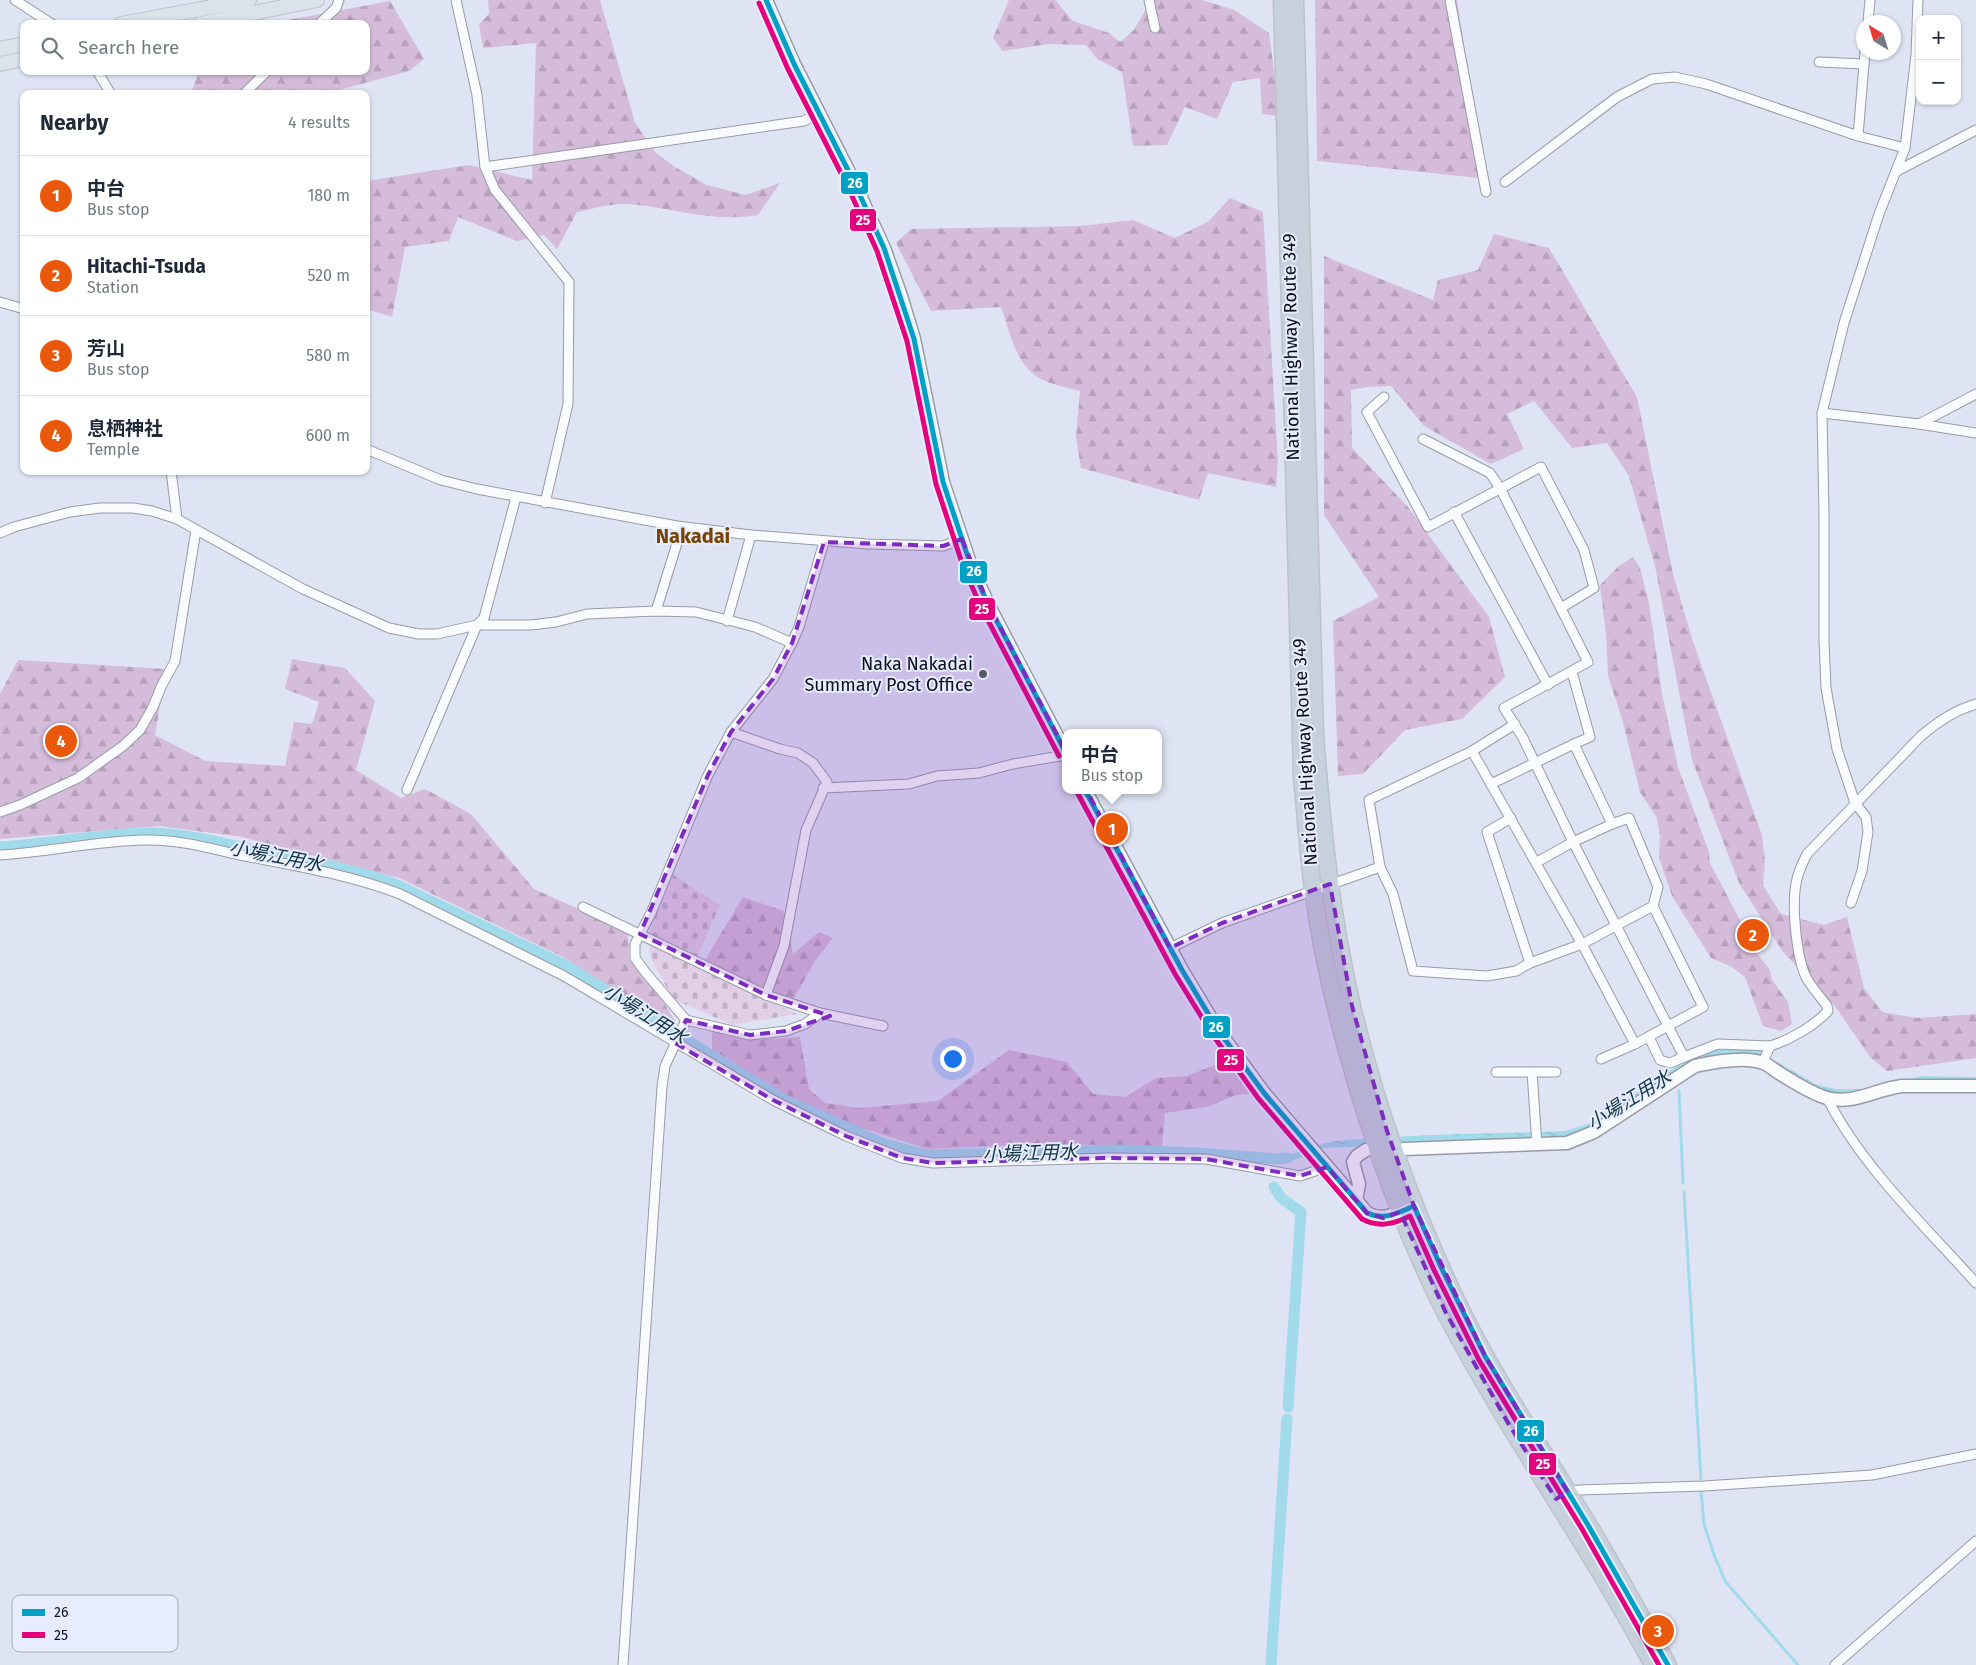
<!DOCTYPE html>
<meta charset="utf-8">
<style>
:root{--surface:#fff;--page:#f2f2f3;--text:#1f2937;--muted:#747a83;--line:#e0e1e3;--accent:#ea580c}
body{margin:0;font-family:"Fira Sans","Noto Sans JP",sans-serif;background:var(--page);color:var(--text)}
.controls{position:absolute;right:15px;top:15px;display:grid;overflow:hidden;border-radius:10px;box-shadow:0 1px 4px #0004}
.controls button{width:45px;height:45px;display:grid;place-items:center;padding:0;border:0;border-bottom:1px solid var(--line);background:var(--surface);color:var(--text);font:25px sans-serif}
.compass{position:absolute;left:1856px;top:15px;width:45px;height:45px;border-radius:50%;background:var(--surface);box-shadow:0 1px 4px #0004;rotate:322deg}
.you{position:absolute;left:952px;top:1058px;width:18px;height:18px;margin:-12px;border:4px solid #fff;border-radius:50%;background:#1a73e8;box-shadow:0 0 0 8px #1a73e833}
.badge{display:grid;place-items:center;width:32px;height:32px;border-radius:50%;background:var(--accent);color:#fff;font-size:16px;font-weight:700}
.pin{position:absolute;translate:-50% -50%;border:2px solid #fff;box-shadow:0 1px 5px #0006}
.popup{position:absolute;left:1062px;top:729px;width:100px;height:65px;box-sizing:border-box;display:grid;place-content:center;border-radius:10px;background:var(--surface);filter:drop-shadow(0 1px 4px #0005);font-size:16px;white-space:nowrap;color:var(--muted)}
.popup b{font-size:19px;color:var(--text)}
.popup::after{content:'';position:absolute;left:50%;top:100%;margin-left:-10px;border:10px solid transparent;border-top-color:var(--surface)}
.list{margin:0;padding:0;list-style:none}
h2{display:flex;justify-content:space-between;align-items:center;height:65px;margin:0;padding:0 20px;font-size:21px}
h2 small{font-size:16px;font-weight:400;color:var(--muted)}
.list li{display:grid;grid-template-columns:32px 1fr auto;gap:15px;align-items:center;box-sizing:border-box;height:80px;padding:0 20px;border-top:1px solid var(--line)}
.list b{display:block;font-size:19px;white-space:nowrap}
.list p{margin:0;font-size:16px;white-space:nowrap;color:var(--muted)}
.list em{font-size:16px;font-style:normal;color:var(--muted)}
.icon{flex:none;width:28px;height:28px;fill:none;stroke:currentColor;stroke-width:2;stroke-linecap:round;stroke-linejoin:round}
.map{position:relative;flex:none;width:1976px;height:1665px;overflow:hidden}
.search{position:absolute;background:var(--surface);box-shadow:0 1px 4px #0004;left:20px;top:20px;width:350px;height:55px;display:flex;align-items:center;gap:12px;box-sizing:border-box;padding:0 18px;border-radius:10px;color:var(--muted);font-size:19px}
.panel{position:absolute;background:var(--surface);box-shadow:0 1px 4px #0004;left:20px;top:90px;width:350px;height:385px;border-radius:10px}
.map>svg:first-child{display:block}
.forest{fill:url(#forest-firs)}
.cemetery{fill:url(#cemetery-stones)}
.water{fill:url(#water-ripples)}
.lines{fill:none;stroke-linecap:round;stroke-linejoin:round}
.stream{stroke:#a1daea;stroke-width:3}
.canal{stroke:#a1daea;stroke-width:11}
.street-casing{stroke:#979ba6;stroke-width:11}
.secondary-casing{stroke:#979ba6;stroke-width:15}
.primary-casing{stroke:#bfc1c8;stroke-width:16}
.highway-casing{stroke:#bfc1c8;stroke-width:19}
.street{stroke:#fafbfd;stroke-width:9}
.secondary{stroke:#fafbfd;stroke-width:12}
.primary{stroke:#dbe2e9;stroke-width:14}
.highway{stroke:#c6d1db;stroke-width:16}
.bus-1-casing{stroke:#e7ecff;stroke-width:9}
.bus-2-casing{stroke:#e7ecff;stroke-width:9}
.bus-1{stroke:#01a1c5;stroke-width:5}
.bus-2{stroke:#e5007d;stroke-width:5}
.marked{fill:#7b2cbf;fill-opacity:0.2;stroke:#7b2cbf;stroke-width:4;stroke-dasharray:10 6;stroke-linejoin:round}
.poi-dot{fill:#565a66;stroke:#e7ecff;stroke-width:2}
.labels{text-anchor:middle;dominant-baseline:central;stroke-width:4;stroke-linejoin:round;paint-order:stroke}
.street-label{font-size:18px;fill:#0d0f19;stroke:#e7ecff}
.poi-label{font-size:18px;fill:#0d0f19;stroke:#e7ecff;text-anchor:end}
.water-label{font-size:19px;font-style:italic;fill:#0f353d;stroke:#e7ecff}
.quarter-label{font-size:20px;font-weight:bold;fill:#774202;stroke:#e7ecff}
.key{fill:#e7ecff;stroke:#a6aaba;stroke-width:1}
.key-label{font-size:14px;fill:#0d0f19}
.line-badge{stroke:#e7ecff;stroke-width:2}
.badge-label{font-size:14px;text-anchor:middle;font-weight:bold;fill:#fff}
</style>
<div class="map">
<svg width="1976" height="1665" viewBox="0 0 1976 1665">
<defs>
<pattern id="forest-firs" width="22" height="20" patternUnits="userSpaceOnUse" patternTransform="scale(1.25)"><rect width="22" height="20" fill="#d5bcda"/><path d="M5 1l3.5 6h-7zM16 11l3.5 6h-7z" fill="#b6a0ba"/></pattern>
<pattern id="cemetery-stones" width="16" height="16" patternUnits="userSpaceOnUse" patternTransform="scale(1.25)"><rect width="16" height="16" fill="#e1cee7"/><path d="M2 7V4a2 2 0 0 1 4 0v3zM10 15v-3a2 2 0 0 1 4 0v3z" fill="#c0b0c6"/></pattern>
<pattern id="water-ripples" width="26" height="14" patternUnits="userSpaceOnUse" patternTransform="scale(1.25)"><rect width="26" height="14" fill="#a1daea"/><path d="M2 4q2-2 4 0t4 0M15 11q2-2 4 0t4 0" fill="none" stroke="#89bac8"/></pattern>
</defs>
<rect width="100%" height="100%" fill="#dfe4f4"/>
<g class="forest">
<path d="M 488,0 L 600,0 L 635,123 L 656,153 L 675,167 L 707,185 L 745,195 L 780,183 L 758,215 C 711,223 672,207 627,204 C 611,203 592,209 577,212 L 557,249 L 544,235 L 517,241 L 458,217 L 449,241 L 405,247 L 392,317 L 366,309 L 366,181 L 469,165 L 532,180 L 536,43 L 483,48 L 479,24 L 489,14 Z"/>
<path d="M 1009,0 L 1055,0 L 1073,21 L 1109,33 L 1120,42 L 1134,30 L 1151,0 L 1202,0 L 1234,10 L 1269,33 L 1280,116 L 1262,114 L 1260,78 L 1233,82 L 1217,119 L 1185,107 L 1167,145 L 1133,146 L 1122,72 L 1097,59 L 1086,45 L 1048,44 L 1003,51 L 993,38 Z"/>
<path d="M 1315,0 L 1457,0 L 1476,121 L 1488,179 L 1317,161 Z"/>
<path d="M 390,1 L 424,59 L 409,71 L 324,94 L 191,93 L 199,71 L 366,71 L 366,24 L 267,24 Z"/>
<path d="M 1230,198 L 1263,212 L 1278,462 L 1276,487 L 1208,473 L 1199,500 L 1081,468 L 1076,437 L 1080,391 C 1065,387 1048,384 1036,376 C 1015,362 1009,329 1001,307 L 931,311 L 896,243 L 911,229 L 1081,226 L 1133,220 L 1175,238 L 1209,221 Z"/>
<path d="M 1494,234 L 1549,248 L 1637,397 L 1673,574 L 1693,642 L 1762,835 L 1765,861 L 1763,885 L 1781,914 L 1824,925 L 1847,917 L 1864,988 L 1882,1012 L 1917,1018 L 1976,1014 L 1976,1058 L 1887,1071 L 1870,1057 L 1837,1009 L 1783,952 L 1739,883 L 1692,760 L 1655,566 L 1629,476 L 1607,443 L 1572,448 L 1534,401 L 1507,414 L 1524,449 L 1491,464 L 1424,426 L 1391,386 L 1368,387 L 1351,390 L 1352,448 L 1408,507 L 1489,617 L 1505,677 L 1462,719 L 1405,730 L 1363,774 L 1338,776 L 1333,621 L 1379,597 L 1324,515 L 1324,256 L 1433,300 L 1438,280 L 1478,270 Z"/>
<path d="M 1633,557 L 1640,568 L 1649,603 L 1662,694 L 1678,767 L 1709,852 L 1710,863 L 1741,922 L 1742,934 L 1770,970 L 1772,980 L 1788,1002 L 1792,1024 L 1781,1031 L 1763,1026 L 1745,977 L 1732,967 L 1711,958 L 1672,896 L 1659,858 L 1660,837 L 1657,818 L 1640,792 L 1623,722 L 1608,676 L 1606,634 L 1600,585 L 1619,566 Z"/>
<path d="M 292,659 L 345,668 L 375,701 L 356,770 L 401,798 L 425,789 L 471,814 L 534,889 L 628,931 L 629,958 L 662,1000 L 676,1022 L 672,1029 L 563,957 L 399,878 L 242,837 L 159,826 L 0,839 L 0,694 L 18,660 L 166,669 L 155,735 L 205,761 L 285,766 L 294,722 L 312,724 L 319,702 L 285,689 Z"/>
<path d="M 743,897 L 784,911 L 793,954 L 819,932 L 833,938 L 815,961 L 794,998 L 758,989 L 705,960 Z"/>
<path d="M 712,1031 L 751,1040 L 800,1037 L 809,1089 L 825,1103 L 859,1108 L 938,1101 L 1009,1050 L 1067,1062 L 1093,1094 L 1125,1097 L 1156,1078 L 1187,1076 L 1220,1063 L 1236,1071 L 1252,1094 L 1236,1095 L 1207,1107 L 1165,1113 L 1162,1146 L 1052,1144 L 928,1149 L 855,1126 L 784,1094 L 712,1053 Z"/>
</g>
<path class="cemetery" d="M 672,874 L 720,905 L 693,966 L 797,1014 L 732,1025 L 673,999 L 651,959 L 649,945 L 651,927 Z"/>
<g class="water">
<path d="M 1691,1057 L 1694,1062 L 1594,1128 L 1565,1138 L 1323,1148 L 1295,1160 L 1273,1162 L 1274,1155 C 1294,1158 1314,1143 1336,1141 C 1412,1134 1489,1134 1565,1131 L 1591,1123 Z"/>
<path d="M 1772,1059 L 1815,1084 L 1835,1089 L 1866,1089 L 1922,1076 L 1976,1077 L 1976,1083 C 1937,1087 1844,1104 1811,1089 C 1796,1082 1782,1071 1768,1063 Z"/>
</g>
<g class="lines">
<g class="stream">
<path d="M 1679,1091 L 1683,1183"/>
<path d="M 1684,1192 L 1701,1480"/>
<path d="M 1701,1491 L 1704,1524 L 1714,1555 L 1725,1581 L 1798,1665"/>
</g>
<g class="canal">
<path d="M 0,847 C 49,844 98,834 148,833 C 187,833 226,844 264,852 C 308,861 351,869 393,883 L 563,964 L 783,1099 L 882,1143 L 927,1155 L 1123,1150 L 1197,1153 L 1278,1159 L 1287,1158"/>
<path d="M 1680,1068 C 1706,1050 1731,1043 1761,1054"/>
<path d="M 1274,1187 L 1281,1198 L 1301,1212 L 1288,1407"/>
<path d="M 1271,1665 L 1287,1419"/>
</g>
<g class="street-casing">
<g id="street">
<path d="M 15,0 L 52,24"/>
<path d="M 456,0 L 477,95 L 485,167 L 495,190 L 569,282 L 568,404 L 545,503"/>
<path d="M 1149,0 L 1155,28"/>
<path d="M 1450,0 L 1486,192"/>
<path d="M 1868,22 L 1870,0"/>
<path d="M 319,24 L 336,8 L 339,0"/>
<path d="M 1819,62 L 1864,64"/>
<path d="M 97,71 L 111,94"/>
<path d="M 244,94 L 267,71"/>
<path d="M 1858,136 L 1865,52"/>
<path d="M 485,167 L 804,121 L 818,113"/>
<path d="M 1897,171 L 1976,130"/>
<path d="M 1505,182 L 1617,97 L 1652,79 L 1675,77 L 1706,84 L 1858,136 L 1905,148"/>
<path d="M 0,302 L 24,309"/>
<path d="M 1384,397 L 1367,412 L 1428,527 L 1541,467 L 1584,550 L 1594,588 L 1561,608"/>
<path d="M 1822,413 L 1919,424 L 1976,433"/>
<path d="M 1919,424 L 1976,394"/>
<path d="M 1423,439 L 1490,473 L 1500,488 L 1588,662 L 1504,708 L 1523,738 L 1573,842 L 1684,1057 L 1718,1044 L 1770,1046"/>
<path d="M 366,449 L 441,480 L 477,489 L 677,526 L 751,535 L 868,544 L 943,546 L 962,539"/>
<path d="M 171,471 L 177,519"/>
<path d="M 1454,512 L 1548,685"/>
<path d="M 0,533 L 14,527 L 70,512 L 100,508 L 133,508 L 152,511 L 177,519 L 303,589 L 389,628 L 419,634 L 437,634 L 477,625 L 531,625 L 556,622 L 587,614 L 656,611 L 696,612 L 755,627 L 792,643"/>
<path d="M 656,611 L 682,527"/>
<path d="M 727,621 L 751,535"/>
<path d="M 731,732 L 780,749 L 798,753 L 813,763 L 827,782 L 806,830 L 784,946 L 766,995"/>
<path d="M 1472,751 L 1582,944 L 1635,1044 L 1703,1007 L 1653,906 L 1582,944 L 1530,963 L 1516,971 L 1487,976 L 1413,971 L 1393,894 L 1380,867 L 1369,800 L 1472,751 L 1515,724"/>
<path d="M 1491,784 L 1574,744"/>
<path d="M 823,788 L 909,784 L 937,776 L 979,773 L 1013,764 L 1066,755"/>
<path d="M 407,790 L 477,625 L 484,618 L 516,497"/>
<path d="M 0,812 L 20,805 L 78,778 L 123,746 L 140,730 L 153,707 L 161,687 L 175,661 L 196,530"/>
<path d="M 1511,818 L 1487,832 L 1530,963"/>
<path d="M 1612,824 L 1629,818 L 1658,887 L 1653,906"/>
<path d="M 0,855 C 48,852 96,841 144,840 C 178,839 212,849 245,856 C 297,866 350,875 400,894 L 564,976 L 773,1100 L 846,1136 L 902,1158 L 933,1163 L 1108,1158 L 1206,1159 L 1300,1176 L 1327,1167"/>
<path d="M 1537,862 L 1573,842 L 1612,824 L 1574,744 L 1590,737 L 1572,672"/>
<path d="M 1851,903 L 1862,871 L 1868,832 L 1866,817 L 1855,803 L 1837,749 L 1826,688 L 1824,641 L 1824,514 L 1822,413 L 1844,323 L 1879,214 L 1905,148 L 1916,55 L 1918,0"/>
<path d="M 583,907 L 766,995 L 820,1013 L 883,1026"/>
<path d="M 1170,948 L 1222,923 L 1380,867"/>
<path d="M 820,1013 L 805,1024 L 786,1031 L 750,1035 L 686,1020 L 646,973 L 635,958 L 635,944 L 651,913 L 708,775 L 731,732 L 773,679 L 792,643 L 799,627 L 824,542"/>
<path d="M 1649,1037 L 1660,1060 L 1670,1063 L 1684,1057"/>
<path d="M 1601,1059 L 1635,1044"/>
<path d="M 1763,1062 L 1770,1046 C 1790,1040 1814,1026 1828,1011 L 1827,1006 C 1820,996 1810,986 1805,975 C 1796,953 1791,902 1797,879 C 1799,870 1803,862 1807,854 L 1921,736 C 1937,722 1955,710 1976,704"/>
<path d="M 1496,1072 L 1556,1072"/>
<path d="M 1532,1072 L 1537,1145"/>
<path d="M 1827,1098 C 1863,1168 1924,1225 1976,1283"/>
<path d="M 1567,1492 L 1579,1490 L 1704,1486 L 1872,1475 L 1976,1454"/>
<path d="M 623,1665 L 662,1087 L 665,1066 L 686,1020"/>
<path d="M 1835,1665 L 1976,1541"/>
</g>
</g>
<g class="secondary-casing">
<g id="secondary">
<path d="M 766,0 L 794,64 L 853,180 L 884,248 L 901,296 L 914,339 L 943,482 L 971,566 L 989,606 L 1066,753"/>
<path d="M 1085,790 L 1182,970 L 1218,1030 L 1264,1093 L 1367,1213 C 1381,1221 1393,1215 1407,1209"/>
<path d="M 1404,1149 L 1567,1143 L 1594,1132 L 1695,1066 C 1713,1062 1745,1056 1763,1063 C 1769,1065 1774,1070 1779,1073 C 1794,1082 1810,1093 1827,1098 C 1854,1105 1876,1089 1902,1086 L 1976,1086"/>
<path d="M 1356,1201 L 1359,1184 L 1353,1162 L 1357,1156 L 1366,1150"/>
</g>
</g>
<g class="primary-casing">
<g id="primary">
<path d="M 121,24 L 249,0"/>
<path d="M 200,24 L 317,0"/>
<path d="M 0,49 L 24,44"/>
<path d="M 0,64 L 24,59"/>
</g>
</g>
<g class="highway-casing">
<g id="highway">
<path d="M 1282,0 L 1302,778 C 1306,815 1308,852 1313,889 C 1323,966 1343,1042 1366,1115 C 1388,1183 1413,1250 1446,1314 C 1509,1434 1589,1545 1653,1665"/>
<path d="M 1295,0 L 1315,735 C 1322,826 1331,917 1352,1006 C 1377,1111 1414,1213 1461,1310 C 1498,1385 1545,1453 1588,1524 C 1616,1570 1642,1618 1668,1665"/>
</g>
</g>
<use href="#street" class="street"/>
<use href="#secondary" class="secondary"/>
<use href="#primary" class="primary"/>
<use href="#highway" class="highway"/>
<g class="bus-1-casing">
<g id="bus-1">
<path d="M 766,0 L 794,64 L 853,180 L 884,248 L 914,339 L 943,482 L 971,566 L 989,606 L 1066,753"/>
<path d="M 1085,790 L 1182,970 L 1218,1030 L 1264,1093 L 1367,1213 C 1384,1221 1398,1213 1414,1206 L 1441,1267 L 1485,1356 L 1588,1525 L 1668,1665"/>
</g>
</g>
<g class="bus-2-casing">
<g id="bus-2">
<path d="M 759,3 L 787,67 L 846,183 L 877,251 L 907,341 L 936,484 L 964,569 L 982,609 L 1059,756"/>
<path d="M 1078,794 L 1175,974 L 1212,1034 L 1258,1098 L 1362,1219 C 1379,1228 1394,1224 1410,1216 L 1434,1270 L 1479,1360 L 1582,1529 L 1659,1665"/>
</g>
</g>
<use href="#bus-1" class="bus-1"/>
<use href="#bus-2" class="bus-2"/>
</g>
<path class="marked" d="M 962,539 L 989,606 L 1170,948 L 1222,923 L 1330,884 L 1352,1006 L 1387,1131 L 1414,1206 L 1485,1356 L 1568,1492 L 1556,1499 L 1508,1423 L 1446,1313 L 1400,1212 L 1383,1218 L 1367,1213 L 1327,1167 L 1300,1176 L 1206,1159 L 1108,1158 L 933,1163 L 902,1158 L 846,1136 L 773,1100 L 675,1043 L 686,1020 L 750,1035 L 786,1031 L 830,1016 L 766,995 L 640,934 L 708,775 L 731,732 L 773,679 L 792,643 L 824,542 L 943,546 Z"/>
<circle class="poi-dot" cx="983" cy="674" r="5"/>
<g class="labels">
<g class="street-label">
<text transform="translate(1291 347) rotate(-91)">National Highway Route 349</text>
<text transform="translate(1305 752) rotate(-93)">National Highway Route 349</text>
</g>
<g class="poi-label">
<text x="973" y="664">Naka Nakadai<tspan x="973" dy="21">Summary Post Office</tspan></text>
</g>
<g class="water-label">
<text transform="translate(276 856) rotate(11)">小場江用水</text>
<text transform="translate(645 1014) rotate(32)">小場江用水</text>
<text transform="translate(1629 1100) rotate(-32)">小場江用水</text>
<text transform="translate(1030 1153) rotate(-2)">小場江用水</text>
</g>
<g class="quarter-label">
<text x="693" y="536">Nakadai</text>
</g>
</g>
<rect x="12" y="1595" width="166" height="57" rx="8" class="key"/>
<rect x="22" y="1609" width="23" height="7" fill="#01a1c5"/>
<rect x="22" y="1632" width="23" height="6" fill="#e5007d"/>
<g class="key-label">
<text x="54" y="1617">26</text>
<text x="54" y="1640">25</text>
</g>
<g class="line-badge">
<rect x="840" y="171" width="29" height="24" rx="5" fill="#01a1c5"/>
<rect x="849" y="208" width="28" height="24" rx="5" fill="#e5007d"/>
<rect x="959" y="560" width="29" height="24" rx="5" fill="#01a1c5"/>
<rect x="968" y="597" width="28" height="24" rx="5" fill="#e5007d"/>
<rect x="1202" y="1015" width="29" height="24" rx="5" fill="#01a1c5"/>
<rect x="1216" y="1048" width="29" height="24" rx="5" fill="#e5007d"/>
<rect x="1516" y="1419" width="29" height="24" rx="5" fill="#01a1c5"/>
<rect x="1528" y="1452" width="29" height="24" rx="5" fill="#e5007d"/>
</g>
<g class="badge-label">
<text x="855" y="188">26</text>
<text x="863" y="225">25</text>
<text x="974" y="576">26</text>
<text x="982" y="614">25</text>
<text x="1216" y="1032">26</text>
<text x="1231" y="1065">25</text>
<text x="1531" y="1436">26</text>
<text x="1543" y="1469">25</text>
</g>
</svg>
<div class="controls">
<button>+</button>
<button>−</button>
</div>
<svg class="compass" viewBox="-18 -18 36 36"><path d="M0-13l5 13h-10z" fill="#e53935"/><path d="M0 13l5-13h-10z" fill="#747a83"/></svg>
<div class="you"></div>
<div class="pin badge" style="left:1112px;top:829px">1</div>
<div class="popup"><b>中台</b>Bus stop</div>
<div class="pin badge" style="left:1753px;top:935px">2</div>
<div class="pin badge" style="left:1658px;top:1631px">3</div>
<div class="pin badge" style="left:61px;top:741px">4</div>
<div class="search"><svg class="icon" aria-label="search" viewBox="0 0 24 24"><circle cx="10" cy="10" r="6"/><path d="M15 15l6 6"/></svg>Search here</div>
<section class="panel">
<h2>Nearby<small>4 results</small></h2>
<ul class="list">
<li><span class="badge">1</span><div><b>中台</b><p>Bus stop</p></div><em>180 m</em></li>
<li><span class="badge">2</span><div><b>Hitachi-Tsuda</b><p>Station</p></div><em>520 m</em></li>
<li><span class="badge">3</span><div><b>芳山</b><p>Bus stop</p></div><em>580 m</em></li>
<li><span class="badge">4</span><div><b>息栖神社</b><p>Temple</p></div><em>600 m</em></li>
</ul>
</section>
</div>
